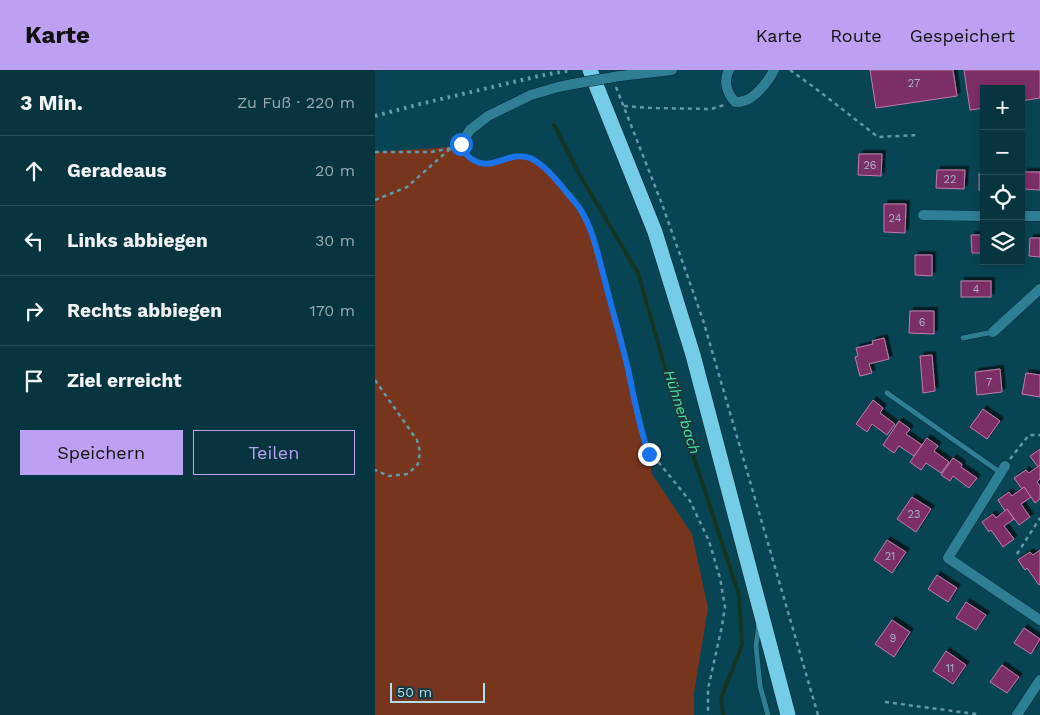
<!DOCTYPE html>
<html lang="de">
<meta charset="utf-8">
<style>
:root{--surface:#06343f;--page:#0f3c46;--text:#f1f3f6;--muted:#98aab0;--line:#274f59;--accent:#bca0f2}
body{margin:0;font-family:"Work Sans",sans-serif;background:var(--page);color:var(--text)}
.controls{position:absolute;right:15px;top:15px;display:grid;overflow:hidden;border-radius:0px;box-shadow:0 2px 8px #0003}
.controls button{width:45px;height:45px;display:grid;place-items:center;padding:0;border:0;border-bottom:1px solid var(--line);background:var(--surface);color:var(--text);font:25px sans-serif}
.scale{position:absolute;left:15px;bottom:12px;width:95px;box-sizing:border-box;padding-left:5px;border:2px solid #b1dfee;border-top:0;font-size:14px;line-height:18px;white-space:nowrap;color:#b1dfee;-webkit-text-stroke:4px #183942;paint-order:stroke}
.stop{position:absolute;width:15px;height:15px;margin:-11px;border:4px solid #1a73e8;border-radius:50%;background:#fff}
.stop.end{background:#1a73e8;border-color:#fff;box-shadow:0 1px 5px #0008}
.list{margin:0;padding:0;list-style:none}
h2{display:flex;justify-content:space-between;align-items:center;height:65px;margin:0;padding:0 20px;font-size:21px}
h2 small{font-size:16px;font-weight:400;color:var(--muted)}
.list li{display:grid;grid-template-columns:32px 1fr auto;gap:15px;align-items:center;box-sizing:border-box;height:70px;padding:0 20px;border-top:1px solid var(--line)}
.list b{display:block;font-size:19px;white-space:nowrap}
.list em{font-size:16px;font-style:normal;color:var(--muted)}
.actions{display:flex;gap:10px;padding:15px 20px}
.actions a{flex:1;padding:11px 0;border:1px solid var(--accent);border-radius:0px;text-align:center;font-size:18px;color:var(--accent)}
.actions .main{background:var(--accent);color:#111}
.icon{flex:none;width:28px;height:28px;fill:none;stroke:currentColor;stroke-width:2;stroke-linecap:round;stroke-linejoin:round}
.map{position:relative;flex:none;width:665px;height:645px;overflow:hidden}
header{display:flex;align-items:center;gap:30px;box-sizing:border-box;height:70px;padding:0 25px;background:var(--accent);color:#111}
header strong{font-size:24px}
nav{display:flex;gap:28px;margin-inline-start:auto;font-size:18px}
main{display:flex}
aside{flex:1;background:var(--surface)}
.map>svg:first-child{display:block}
.green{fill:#78351d}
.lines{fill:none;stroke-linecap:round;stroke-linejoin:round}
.stream{stroke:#123624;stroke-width:4}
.building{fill:#7b2d66;stroke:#c17dab;filter:url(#shadow)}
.lane-casing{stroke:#072933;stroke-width:6}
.street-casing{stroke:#072933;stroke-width:11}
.highway-casing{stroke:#072933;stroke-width:16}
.path{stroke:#6498a7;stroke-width:2.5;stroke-dasharray:4 4;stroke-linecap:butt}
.lane{stroke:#2e7e94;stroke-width:5}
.street{stroke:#2e7e94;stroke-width:10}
.highway{stroke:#74cce6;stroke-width:15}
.rail{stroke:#689cab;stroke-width:4;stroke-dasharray:2.5 5;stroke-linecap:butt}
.street-bridge-casing{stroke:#072933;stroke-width:11;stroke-linecap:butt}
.street-bridge{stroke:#2e7e94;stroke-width:10}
.route{stroke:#1a73e8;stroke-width:6}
.labels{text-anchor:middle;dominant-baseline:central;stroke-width:4.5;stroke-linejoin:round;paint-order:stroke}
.number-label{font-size:11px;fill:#a4b2cc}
.water-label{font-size:15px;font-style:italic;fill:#4ae09d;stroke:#183942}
</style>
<header>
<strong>Karte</strong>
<nav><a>Karte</a><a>Route</a><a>Gespeichert</a></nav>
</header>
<main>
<aside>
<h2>3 Min.<small>Zu Fuß · 220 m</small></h2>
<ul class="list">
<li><svg class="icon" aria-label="ahead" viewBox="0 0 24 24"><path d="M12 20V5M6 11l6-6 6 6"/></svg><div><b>Geradeaus</b></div><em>20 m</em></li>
<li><svg class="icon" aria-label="left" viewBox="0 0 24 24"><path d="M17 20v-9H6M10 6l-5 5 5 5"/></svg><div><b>Links abbiegen</b></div><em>30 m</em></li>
<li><svg class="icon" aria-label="right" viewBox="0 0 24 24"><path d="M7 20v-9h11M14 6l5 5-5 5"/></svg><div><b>Rechts abbiegen</b></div><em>170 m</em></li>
<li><svg class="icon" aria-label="arrive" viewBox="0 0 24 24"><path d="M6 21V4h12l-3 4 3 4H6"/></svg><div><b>Ziel erreicht</b></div></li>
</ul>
<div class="actions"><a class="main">Speichern</a><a>Teilen</a></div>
</aside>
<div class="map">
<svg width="665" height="645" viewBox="0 0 665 645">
<defs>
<filter id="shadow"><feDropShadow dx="3.5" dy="-3.5" stdDeviation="0" flood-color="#0009"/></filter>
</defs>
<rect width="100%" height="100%" fill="#084554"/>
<path class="green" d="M 86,74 C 89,82 92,87 100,91 C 118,101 136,80 155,88 C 175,97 203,134 213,153 L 250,285 L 269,370 L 275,384 L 277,404 L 317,464 L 333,538 L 319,623 L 319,645 L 0,645 L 0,82 L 77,77 Z"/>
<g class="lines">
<path class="stream" d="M 179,55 L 203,102 L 263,203 L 293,308 L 364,525 L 367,575 L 346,628 L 348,645"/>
</g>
<g class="building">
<path d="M 495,0 L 578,0 L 582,26 L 501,38 Z"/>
<path d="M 589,0 L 665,0 L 665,28 L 646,31 L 646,19 L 609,19 L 609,38 L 595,40 Z"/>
<path d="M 484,84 L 507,84 L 506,106 L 483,105 Z"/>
<path d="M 562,100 L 590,100 L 589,119 L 561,118 Z"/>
<path d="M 649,102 L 665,102 L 665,120 L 648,119 Z"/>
<rect x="604" y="104" width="5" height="16"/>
<path d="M 509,134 L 531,134 L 530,163 L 509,162 Z"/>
<path d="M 596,165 L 609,165 L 609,183 L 597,183 Z"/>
<path d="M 655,168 L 665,168 L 665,187 L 654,186 Z"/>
<path d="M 540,185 L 557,185 L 557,206 L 540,205 Z"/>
<rect x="586" y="211" width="30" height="16"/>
<path d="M 535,241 L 559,241 L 559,264 L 534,263 Z"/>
<path d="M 509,268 L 514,289 L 494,294 L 497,303 L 485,306 L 480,287 L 483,286 L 481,278 L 498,274 L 497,271 Z"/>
<path d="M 557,285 L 560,321 L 548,323 L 545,286 Z"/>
<path d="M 625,299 L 627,322 L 602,325 L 600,302 Z"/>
<path d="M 651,303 L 665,305 L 665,327 L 647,324 Z"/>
<path d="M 498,330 L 508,338 L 505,343 L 520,354 L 512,365 L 497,354 L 492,362 L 481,354 Z"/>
<path d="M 608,339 L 625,351 L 612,369 L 595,357 Z"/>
<path d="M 524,351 L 535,359 L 531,364 L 547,375 L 539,386 L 524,376 L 519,383 L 508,375 Z"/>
<path d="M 552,368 L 563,376 L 559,381 L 574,392 L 566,403 L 551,393 L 546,400 L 535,392 Z"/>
<path d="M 665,379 L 665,396 L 663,397 L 655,386 Z"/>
<path d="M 578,388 L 587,394 L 586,397 L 602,408 L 594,418 L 578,406 L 575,411 L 566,405 Z"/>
<path d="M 665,395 L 665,409 L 662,412 L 665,416 L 665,429 L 660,433 L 649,417 L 647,419 L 639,408 L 651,400 L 654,403 Z"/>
<path d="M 649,417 L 656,427 L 646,434 L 655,447 L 644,455 L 632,439 L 630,441 L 623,430 L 634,422 L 637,426 Z"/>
<path d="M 537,427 L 556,439 L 541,462 L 522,449 Z"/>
<path d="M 632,439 L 639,449 L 629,456 L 639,469 L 628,477 L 616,460 L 614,462 L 607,452 L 618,444 L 621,448 Z"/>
<path d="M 512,470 L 531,482 L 517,503 L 499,490 Z"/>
<path d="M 665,480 L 665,514 L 664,515 L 652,498 L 650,500 L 643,490 L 655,482 L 658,485 Z"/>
<path d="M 562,505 L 582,518 L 573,532 L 553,519 Z"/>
<path d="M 591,532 L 611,545 L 601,560 L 581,548 Z"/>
<path d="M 517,550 L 535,562 L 519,587 L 500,574 Z"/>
<path d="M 649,558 L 665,569 L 656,584 L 639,573 Z"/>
<path d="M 571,581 L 591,595 L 578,614 L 558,601 Z"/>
<path d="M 627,595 L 644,607 L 632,623 L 615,612 Z"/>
</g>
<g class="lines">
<g class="lane-casing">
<g id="lane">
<path d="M 588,268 L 618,262"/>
<path d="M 512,323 L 626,403"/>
<path d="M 384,554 L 381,576 L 385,616 L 393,645"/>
</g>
</g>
<g class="street-casing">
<g id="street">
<path d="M 354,0 C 348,11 352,23 360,32 C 363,32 366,32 368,31 C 380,29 394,10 399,0"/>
<path d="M 245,6 L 297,0"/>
<path d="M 86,74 L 95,60 L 113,46 L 156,25 L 183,17 L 198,14"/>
<path d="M 548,145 L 609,146"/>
<path d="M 646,146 L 665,146"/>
<path d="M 618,262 L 665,219"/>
<path d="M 630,396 L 573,488 L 665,550"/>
<path d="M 642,645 L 665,610"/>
</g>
</g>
<g class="highway-casing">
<path id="highway" d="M 215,0 L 280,162 L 318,285 L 413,645"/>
</g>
<g class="path">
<path d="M 415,0 L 440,18 L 503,67 L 543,65"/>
<path d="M 241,17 L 287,134 L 328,250 L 443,645"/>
<path d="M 249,36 L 275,38 L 336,39 L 349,35"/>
<path d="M 0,82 L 56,82 L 77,78"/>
<path d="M 91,83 C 111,109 132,78 155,88 C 169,94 198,127 206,140 C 209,144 211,149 213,153 L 250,285 L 269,370 L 275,384 L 285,394 L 315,431 L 334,471 L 345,508 L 350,537 L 347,556 L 333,619 L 333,645"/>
<path d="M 0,130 L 32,117 L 76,78"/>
<path d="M 0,310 L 42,370 L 45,382 L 43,394 L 33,404 L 14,406 L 0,400"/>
<path d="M 635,389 L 654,365 L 665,365"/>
<path d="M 642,484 L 665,448"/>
<path d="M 510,632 L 601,644 L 603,645"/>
</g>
<use href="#lane" class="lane"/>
<use href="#street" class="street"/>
<use href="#highway" class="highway"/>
<path class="rail" d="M 0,46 L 45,34 L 164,6 L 196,0"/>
<g class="street-bridge-casing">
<path id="street-bridge" d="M 198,14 L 245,6"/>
</g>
<use href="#street-bridge" class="street-bridge"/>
</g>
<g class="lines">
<path class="route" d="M 86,74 C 89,82 92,87 100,91 C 118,101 135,80 155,88 C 169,94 183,112 193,124 C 197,129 202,134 205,139 C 218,158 224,189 230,211 C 237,240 246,269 253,299 C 259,327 264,357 274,384"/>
</g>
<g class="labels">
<g class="number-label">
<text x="539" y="13">27</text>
<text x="495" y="95">26</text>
<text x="575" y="109">22</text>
<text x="520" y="148">24</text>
<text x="601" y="219">4</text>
<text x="547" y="252">6</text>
<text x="614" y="312">7</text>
<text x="539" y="444">23</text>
<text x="515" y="486">21</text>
<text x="518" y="568">9</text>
<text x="575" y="598">11</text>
</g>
<g class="water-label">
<text transform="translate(307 342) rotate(72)">Hühnerbach</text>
</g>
</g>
</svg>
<div class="controls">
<button>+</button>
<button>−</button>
<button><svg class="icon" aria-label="locate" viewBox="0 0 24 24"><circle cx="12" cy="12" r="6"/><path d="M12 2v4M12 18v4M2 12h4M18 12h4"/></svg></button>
<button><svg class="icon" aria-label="layers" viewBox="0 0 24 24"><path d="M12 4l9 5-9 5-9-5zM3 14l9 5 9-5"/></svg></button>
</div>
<div class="scale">50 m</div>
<div class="stop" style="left:86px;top:74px"></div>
<div class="stop end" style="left:274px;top:384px"></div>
</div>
</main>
